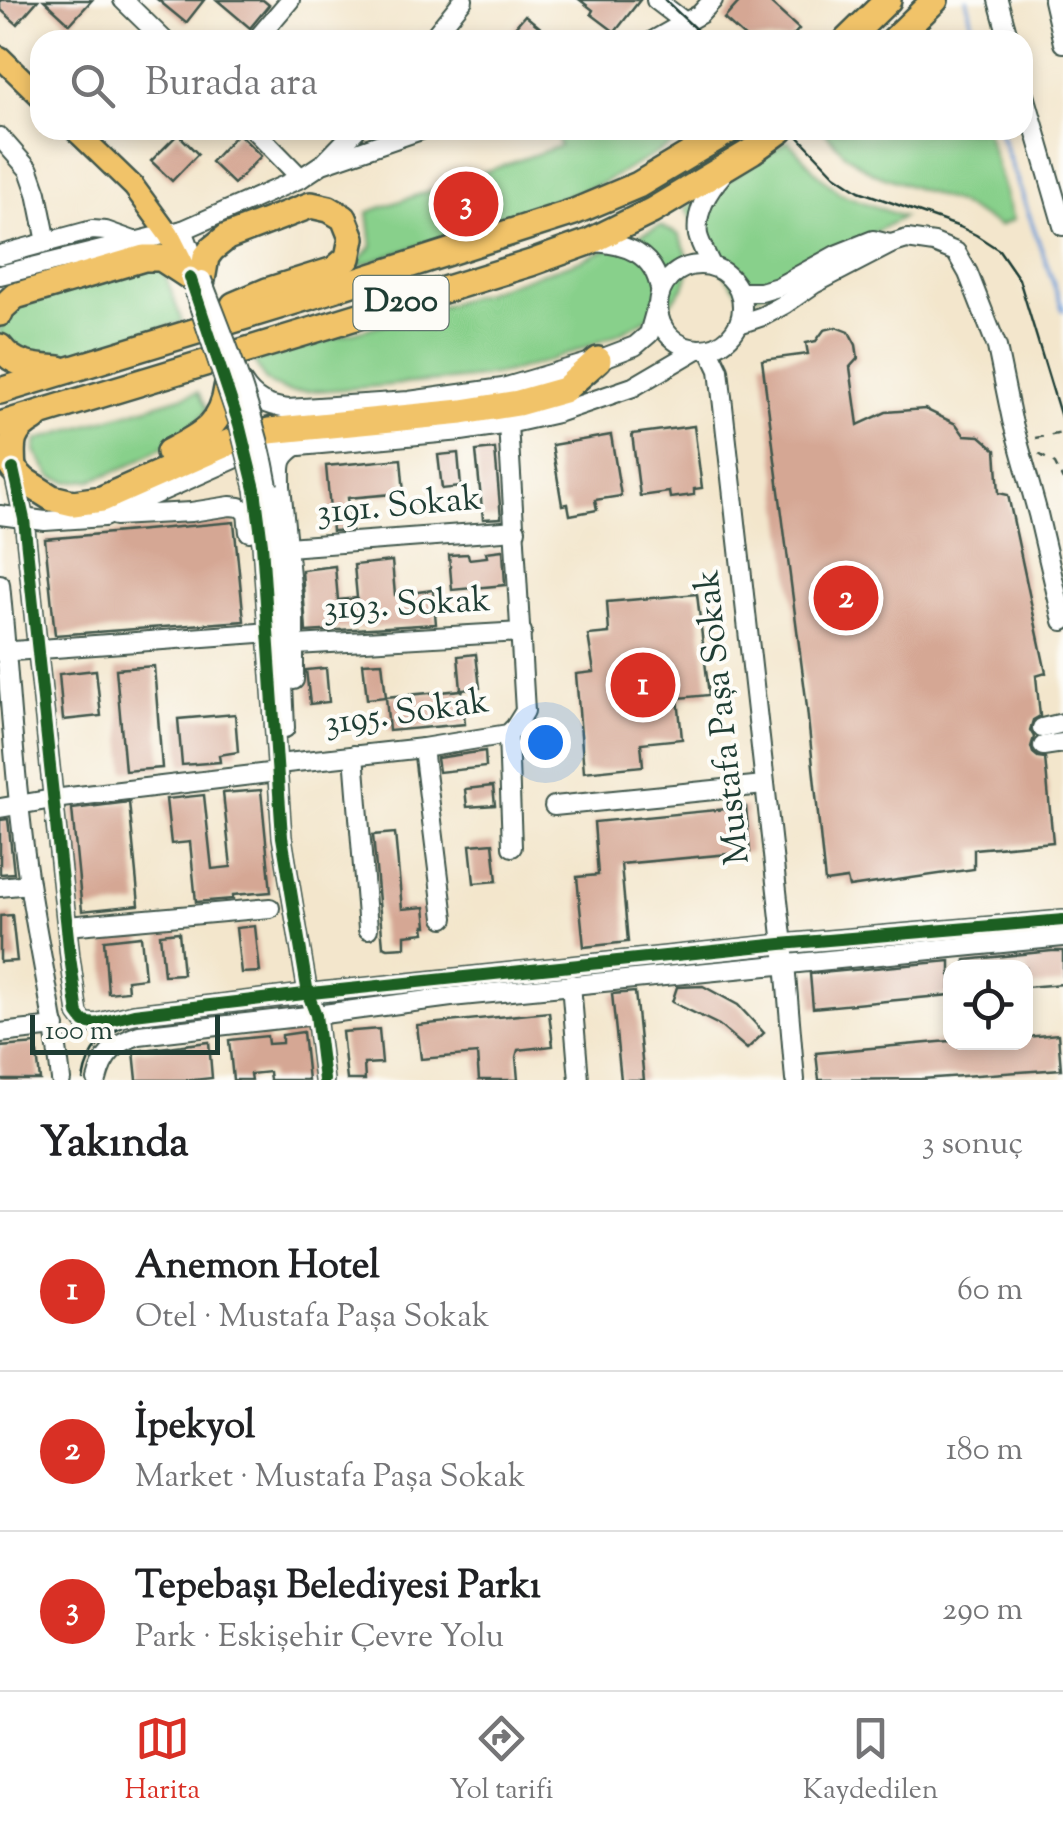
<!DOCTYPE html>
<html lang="tr">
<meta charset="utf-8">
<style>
:root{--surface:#fff;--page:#f6f6f6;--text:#202124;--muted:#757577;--line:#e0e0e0;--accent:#d93025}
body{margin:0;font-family:"Sorts Mill Goudy",serif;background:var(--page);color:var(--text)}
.controls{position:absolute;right:30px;bottom:30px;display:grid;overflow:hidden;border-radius:20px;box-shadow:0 5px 15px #0003}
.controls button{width:90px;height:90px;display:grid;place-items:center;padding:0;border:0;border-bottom:2px solid var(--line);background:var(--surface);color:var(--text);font:50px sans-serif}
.scale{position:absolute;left:30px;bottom:25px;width:190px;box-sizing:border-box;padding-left:10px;border:5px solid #1f3d34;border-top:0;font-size:28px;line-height:35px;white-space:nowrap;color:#1f3d34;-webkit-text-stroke:8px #fdfcf7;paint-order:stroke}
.you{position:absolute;left:545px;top:742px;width:35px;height:35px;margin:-25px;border:8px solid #fff;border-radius:50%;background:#1a73e8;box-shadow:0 0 0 15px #1a73e833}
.badge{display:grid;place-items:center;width:65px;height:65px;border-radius:50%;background:var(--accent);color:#fff;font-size:32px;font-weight:700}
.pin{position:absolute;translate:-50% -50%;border:5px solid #fff;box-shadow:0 2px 10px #0006}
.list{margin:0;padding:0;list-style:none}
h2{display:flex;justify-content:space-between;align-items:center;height:130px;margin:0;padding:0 40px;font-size:42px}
h2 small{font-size:32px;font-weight:400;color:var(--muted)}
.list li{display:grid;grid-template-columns:65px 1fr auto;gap:30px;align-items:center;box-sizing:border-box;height:160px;padding:0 40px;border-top:2px solid var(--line)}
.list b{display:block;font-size:38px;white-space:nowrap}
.list p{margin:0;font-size:32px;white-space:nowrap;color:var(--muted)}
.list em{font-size:32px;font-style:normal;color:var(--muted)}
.icon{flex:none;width:55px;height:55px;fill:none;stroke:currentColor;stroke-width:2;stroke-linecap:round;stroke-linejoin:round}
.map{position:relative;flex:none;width:1063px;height:1080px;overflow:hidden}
.search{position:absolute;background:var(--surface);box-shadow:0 5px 15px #0003;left:30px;right:30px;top:30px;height:110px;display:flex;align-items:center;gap:25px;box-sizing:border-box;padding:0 35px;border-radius:30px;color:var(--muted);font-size:38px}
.sheet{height:610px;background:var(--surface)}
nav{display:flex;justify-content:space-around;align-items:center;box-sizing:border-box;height:140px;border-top:2px solid var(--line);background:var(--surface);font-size:28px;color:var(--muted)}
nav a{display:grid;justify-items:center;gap:5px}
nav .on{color:var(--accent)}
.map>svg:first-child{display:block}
.green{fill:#88d08b;stroke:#548660;stroke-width:2.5}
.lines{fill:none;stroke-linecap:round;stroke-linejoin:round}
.stream{stroke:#6d9cd6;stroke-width:4}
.building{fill:#d5a794}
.minor-casing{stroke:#3f564b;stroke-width:22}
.major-casing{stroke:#3f564b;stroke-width:25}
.highway-casing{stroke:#3f564b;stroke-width:30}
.path{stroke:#3f564b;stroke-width:2.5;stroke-dasharray:8 8;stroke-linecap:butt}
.minor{stroke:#fff;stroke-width:18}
.major{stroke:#f1c369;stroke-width:20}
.highway{stroke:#f1c369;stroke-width:25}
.tram{stroke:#1f3d34;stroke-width:2.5}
.minor-bridge-casing{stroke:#3f564b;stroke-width:22;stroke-linecap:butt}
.minor-bridge{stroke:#fff;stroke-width:18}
.cycleway-casing{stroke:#fdfcf7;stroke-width:19}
.cycleway{stroke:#1b5e20;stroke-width:12}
.labels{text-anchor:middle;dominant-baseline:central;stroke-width:8;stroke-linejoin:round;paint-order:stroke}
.shield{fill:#fdfcf7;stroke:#62766e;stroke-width:2.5}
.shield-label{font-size:32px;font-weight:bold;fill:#1f3d34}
.street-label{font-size:35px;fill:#1f3d34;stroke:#fdfcf7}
</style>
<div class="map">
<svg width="1063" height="1080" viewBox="0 0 1063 1080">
<rect width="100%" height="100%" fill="#fdfcf7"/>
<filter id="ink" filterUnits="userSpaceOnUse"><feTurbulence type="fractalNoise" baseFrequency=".01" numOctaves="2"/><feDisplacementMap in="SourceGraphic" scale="20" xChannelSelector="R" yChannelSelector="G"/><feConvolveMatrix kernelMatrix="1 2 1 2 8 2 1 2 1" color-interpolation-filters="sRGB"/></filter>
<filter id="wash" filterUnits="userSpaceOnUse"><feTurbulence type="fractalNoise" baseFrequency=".0048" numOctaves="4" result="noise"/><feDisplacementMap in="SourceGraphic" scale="40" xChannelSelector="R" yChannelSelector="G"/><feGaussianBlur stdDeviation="2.25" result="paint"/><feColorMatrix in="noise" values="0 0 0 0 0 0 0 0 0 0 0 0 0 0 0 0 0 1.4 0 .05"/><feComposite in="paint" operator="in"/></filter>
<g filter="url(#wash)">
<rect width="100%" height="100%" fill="#f3e6cc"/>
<g class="green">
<path d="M 568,130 L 699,130 L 600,184 L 353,268 L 372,246 L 368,212 L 560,146 L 556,135 Z"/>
<path d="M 823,130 L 986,130 L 1013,220 L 999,226 L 959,204 L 871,172 L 846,155 Z"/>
<path d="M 788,141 L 817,173 L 839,193 L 903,217 L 761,294 L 743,297 L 728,279 L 685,208 Z"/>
<path d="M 660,226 L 678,234 C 687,249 693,267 685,284 C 667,324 546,364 504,373 C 474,379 443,381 413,383 C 372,387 332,391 291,392 C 268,386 265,382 254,361 L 412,316 L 582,260 Z"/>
<path d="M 153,264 L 165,274 L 182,322 L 46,365 L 0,336 L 0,327 L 6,309 Z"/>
<path d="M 198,392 L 207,409 L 192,431 L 124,468 L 92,480 L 69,482 L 52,477 L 35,451 L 37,440 Z"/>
</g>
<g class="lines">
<g class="stream">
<path d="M 967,0 L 974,40"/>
<path d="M 999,130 L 1063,310"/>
</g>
</g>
<g id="blocks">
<g class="building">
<path d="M 0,0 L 38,0 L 17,24 L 0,9 Z"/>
<path d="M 44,0 L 92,0 L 70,24 Z"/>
<path d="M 158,0 L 204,0 L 186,23 Z"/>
<path d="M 217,0 L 263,0 L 269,5 L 250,28 Z"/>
<path d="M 580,0 L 640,0 L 615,32 L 591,14 L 593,10 Z"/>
<path d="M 741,0 L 767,0 L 799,29 L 789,40 L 748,40 L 724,19 Z"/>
<path d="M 525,15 L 555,40 L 504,40 Z"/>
<path d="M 238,133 L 261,156 L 234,184 L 211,162 Z"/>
<path d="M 178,134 L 198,154 L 172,181 L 151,161 Z"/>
<path d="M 836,327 L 849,332 L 856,345 L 858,358 L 850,367 L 858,425 L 886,412 L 925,409 L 956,424 L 964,435 L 980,436 L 996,450 L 999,493 L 1008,495 L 1046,673 L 1036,676 L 1040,716 L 1033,720 L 1030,730 L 1034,737 L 1031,747 L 1033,753 L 1038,757 L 1045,758 L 1053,842 L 974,849 L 974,869 L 849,887 L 847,879 L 825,882 L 806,699 L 762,360 L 808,354 L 806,343 L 816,341 L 824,330 Z"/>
<path d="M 694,426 L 702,488 L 694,489 L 694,495 L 670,498 L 669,492 L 640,496 L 632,434 Z"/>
<path d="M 611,435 L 621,496 L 595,500 L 597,510 L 570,515 L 568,504 L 562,505 L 552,445 Z"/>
<path d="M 495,449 L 501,518 L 483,519 L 476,451 Z"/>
<path d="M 458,453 L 461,487 L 442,489 L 438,455 Z"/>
<path d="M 401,459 L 404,493 L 348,498 L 351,530 L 332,531 L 326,466 Z"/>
<path d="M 234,522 L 244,621 L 55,635 L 45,539 Z"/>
<path d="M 503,550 L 505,585 L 452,590 L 449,555 L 468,554 L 469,559 L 487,557 L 486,552 Z"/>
<path d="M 392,561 L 395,595 L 433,590 L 436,624 L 306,632 L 302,570 L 335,566 L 338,600 L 357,598 L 354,565 Z"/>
<path d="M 697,594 L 709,695 L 678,698 L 682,739 L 641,743 L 643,766 L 584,772 L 576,674 L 594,672 L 588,635 L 609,633 L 607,602 Z"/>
<path d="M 476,654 L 480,688 L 462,690 L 465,724 L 389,731 L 386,697 L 461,690 L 458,656 Z"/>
<path d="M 382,662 L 386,697 L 367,699 L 363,663 Z"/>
<path d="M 154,666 L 162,768 L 125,771 L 116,669 Z"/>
<path d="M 326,668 L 329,702 L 310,704 L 306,670 Z"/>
<path d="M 96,670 L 101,716 L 63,720 L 59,674 Z"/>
<path d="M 235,714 L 238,752 L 219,755 L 220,762 L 182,765 L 178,719 Z"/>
<path d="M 485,751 L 486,767 L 439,772 L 437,758 Z"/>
<path d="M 493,786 L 495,805 L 467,807 L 465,789 Z"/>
<path d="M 261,790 L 271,892 L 233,895 L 233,899 L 196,902 L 190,842 L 171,844 L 166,799 L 204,795 L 212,869 L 231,867 L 223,793 Z"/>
<path d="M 129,802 L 139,905 L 82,911 L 72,809 Z"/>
<path d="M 746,807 L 750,852 L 621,864 L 628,942 L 584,947 L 577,877 L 598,875 L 594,822 Z"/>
<path d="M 8,819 L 14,873 L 0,874 L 0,820 Z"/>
<path d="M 395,833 L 402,909 L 425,907 L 427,926 L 424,926 L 425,933 L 405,935 L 405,947 L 388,948 L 383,946 L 373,835 Z"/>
<path d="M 493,843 L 497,881 L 474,883 L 470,845 Z"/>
<path d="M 12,915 L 17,961 L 0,962 L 0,916 Z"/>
<path d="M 255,926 L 260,972 L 241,973 L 236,928 Z"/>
<path d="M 179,932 L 183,974 L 164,975 L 160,934 Z"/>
<path d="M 141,936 L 145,978 L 127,980 L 128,991 L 108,993 L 104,940 Z"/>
<path d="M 1052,951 L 1063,951 L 1063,984 L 1026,987 L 1026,968 L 966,968 L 965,960 Z"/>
<path d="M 950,961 L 950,995 L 813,1008 L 810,974 Z"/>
<path d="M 703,986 L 738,1005 L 764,1033 L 747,1049 L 719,1025 L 672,1002 L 677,987 Z"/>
<path d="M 635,992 L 644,1080 L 621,1080 L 612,994 Z"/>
<path d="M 549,1012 L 553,1046 L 518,1050 L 516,1057 L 518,1080 L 479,1080 L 477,1054 L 421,1059 L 417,1025 Z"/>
<path d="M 379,1029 L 382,1063 L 364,1064 L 365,1080 L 347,1080 L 342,1032 Z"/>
<path d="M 303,1032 L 308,1080 L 270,1080 L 269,1072 L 250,1074 L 251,1080 L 233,1080 L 229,1040 L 267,1036 L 268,1044 L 282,1043 L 282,1035 Z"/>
<path d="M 1058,1034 L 1061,1069 L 921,1079 L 819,1080 L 816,1053 L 950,1041 L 1026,1042 L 1026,1037 Z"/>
<path d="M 209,1042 L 212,1078 L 194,1080 L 137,1080 L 134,1051 Z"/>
<path d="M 36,1044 L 40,1080 L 0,1080 L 0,1047 Z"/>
</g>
</g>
</g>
<g filter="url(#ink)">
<use href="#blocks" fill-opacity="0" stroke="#3f564b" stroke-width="2.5"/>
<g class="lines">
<g class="minor-casing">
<g id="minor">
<path d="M 123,0 L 164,40"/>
<path d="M 656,0 L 686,23"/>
<path d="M 998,0 L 1009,40"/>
<path d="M 1053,0 L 1063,43"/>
<path d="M 256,40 L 290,0"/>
<path d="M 431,40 L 463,0"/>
<path d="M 654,40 L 700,14 L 713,0"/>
<path d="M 1023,88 L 1063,226"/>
<path d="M 254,130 L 301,178"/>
<path d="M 0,137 L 29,170 L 37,193 L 47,242"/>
<path d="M 326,161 L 356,130"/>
<path d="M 183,230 L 202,280"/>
<path d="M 594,242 C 627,244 654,254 660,289"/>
<path d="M 0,255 L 92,230 L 106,231 L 134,241"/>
<circle cx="700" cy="307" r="42"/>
<path d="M 711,265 C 707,256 700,244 698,235 C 695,212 708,191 722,175"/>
<path d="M 0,275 L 183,230 L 301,178 L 322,164 L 421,130"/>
<path d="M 740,292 L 761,292 L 778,287 L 838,254 L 873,240 L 890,244"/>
<path d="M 739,324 L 763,316 L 785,304 L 814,284 L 891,244 L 907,239 L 934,243 L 956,252 L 968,273 L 997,347 L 1012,420 L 1038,514 L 1063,621"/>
<path d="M 709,349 L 719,370 L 785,963 L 795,1080"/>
<path d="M 243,383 C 254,401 268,406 288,409 L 409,401 L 503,388 L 598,360 L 635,346 L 649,334 L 656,309"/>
<path d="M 13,469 L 24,519 L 70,957 L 78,1014 L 84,1022 L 95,1024 L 134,1014 L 321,992 L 781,944 L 1063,920"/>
<path d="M 268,486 L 279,597 L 285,728"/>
<path d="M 255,489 L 262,544 L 282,837 L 308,994 L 316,1015 L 324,1080"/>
<path d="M 0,515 L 45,521 L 104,517 L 239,457 L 278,448 L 461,431 L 508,424 L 557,413 L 633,387 L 696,350"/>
<path d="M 115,516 L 191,512 L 230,506 L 240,507 L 247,513 L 249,532"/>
<path d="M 287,547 L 516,530"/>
<path d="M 0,584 C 10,684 14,784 29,883 C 39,949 54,1013 61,1080"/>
<path d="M 296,645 L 522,632"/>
<path d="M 0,652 L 258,633"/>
<path d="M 294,680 L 294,615 L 281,486 C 281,464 278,458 298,445"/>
<path d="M 1042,728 L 1063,723"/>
<path d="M 508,734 L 512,847"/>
<path d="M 1043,746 L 1063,743"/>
<path d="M 423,748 L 444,918"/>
<path d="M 354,755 L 368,929"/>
<path d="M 287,763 L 423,748 L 508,734 L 515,727 L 525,711 L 508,424"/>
<path d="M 554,806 L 764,785"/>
<path d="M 0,808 L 53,799 L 277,772"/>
<path d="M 0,887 L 29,884"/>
<path d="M 67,926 L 270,908"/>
<path d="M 571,984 L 579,1080"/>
<path d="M 0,1033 L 55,1027"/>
<path d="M 97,1080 C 103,1055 115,1043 139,1035 L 316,1015 L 451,997 L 1063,937"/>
</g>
</g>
<g class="major-casing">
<g id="major">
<path d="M 0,57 L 40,96"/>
<path d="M 75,130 L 134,187 L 169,235 L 190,277"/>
</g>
</g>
<g class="highway-casing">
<g id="highway">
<path d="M 847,40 L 888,0"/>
<path d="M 894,40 L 935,0"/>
<path d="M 202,280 L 206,257 L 212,249 L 227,237 L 311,205 L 329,209 L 344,218 L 352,238 L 348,258 L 334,270 L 267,291 L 234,305"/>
<path d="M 0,313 L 1,309 L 15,296 L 144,258 L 161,258 L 190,277"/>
<path d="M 0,347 C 15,367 36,367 59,369"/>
<path d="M 0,391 L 318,294 L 574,212 L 638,185 L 730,130"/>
<path d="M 34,418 C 10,431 11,444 13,469 L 25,481 L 52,498 L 73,503 L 102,499 L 228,443 L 269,431 L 462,412 L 518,403 L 564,390 L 598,360"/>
<path d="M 0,425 L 320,328 L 531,263 L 589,242 L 652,211 L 752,151 L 781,130"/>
<path d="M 169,452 C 200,436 222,426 227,388"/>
</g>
</g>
<g class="path">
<path d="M 1035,438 L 1063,433"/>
<path d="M 1039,454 L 1055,464 L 1063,480"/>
</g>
<use href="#minor" class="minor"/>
<use href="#major" class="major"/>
<use href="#highway" class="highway"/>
<g class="tram">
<path d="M 665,0 L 707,40"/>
<path d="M 792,130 L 835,175 L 859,191 L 960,227 L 976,235 L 999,250 L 1019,279 L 1063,424"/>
<path d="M 83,1080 C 88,1048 107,1032 136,1021 L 782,951 L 1063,927"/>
</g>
<g class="minor-bridge-casing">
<g id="minor-bridge">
<path d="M 202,280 C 228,347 256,414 268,486"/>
<path d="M 194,291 L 239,424 L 255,489"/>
</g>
</g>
<use href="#minor-bridge" class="minor-bridge"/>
<g class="cycleway-casing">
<g id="cycleway">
<path d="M 190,277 L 239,424 L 255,489 L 262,544 L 282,837 L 308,994 L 316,1015 L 324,1080"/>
<path d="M 13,469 L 24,519 L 70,957 L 78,1014 L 84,1022 L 95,1024 L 134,1014 L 321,992 L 781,944 L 1063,920"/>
</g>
</g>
<use href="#cycleway" class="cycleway"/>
</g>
</g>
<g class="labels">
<rect class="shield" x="353.5" y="276" width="95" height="54" rx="8"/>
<g class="shield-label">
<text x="401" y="303">D200</text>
</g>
<g class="street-label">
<text transform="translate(399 507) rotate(-5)">3191. Sokak</text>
<text transform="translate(407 606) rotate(-3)">3193. Sokak</text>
<text transform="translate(407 714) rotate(-8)">3195. Sokak</text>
<text transform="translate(724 717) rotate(-96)">Mustafa Paşa Sokak</text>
</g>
</g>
</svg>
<div class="controls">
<button><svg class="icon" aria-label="locate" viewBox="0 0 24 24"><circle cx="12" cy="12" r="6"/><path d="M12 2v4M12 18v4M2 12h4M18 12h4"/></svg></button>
</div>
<div class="scale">100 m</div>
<div class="you"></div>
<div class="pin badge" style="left:643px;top:685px">1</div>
<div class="pin badge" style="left:846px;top:598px">2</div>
<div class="pin badge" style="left:466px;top:204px">3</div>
<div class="search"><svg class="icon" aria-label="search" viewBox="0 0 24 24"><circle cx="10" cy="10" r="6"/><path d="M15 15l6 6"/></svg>Burada ara</div>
</div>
<section class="sheet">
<h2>Yakında<small>3 sonuç</small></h2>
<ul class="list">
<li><span class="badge">1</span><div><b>Anemon Hotel</b><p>Otel · Mustafa Paşa Sokak</p></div><em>60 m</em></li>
<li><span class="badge">2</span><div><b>İpekyol</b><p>Market · Mustafa Paşa Sokak</p></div><em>180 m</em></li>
<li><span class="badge">3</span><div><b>Tepebaşı Belediyesi Parkı</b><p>Park · Eskişehir Çevre Yolu</p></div><em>290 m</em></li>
</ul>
</section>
<nav>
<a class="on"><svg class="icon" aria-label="map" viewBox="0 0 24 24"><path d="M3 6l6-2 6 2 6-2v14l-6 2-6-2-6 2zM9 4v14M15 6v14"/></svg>Harita</a>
<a><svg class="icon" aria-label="directions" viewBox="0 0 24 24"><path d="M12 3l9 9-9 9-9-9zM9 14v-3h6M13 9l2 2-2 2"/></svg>Yol tarifi</a>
<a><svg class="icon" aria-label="saved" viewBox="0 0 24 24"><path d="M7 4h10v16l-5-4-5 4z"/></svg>Kaydedilen</a>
</nav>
